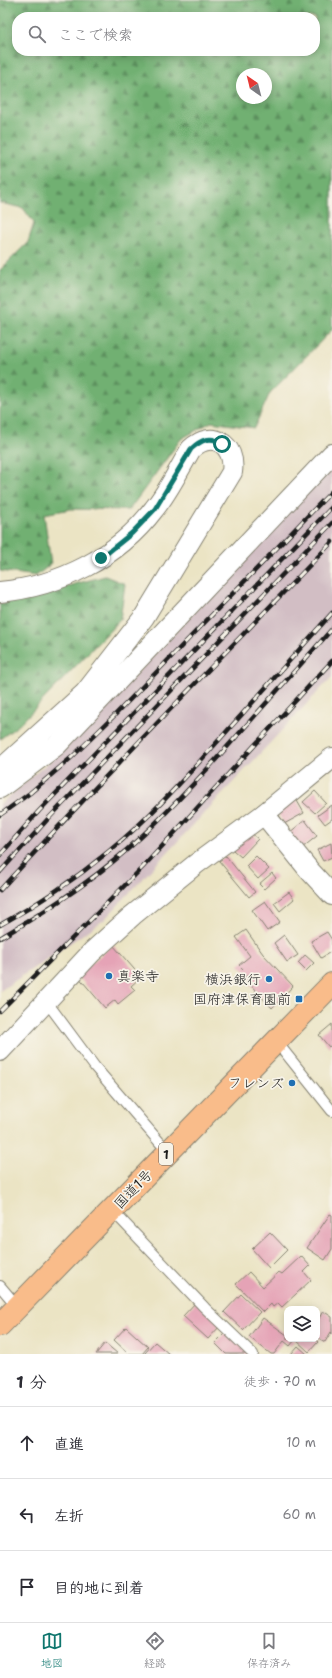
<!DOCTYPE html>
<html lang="ja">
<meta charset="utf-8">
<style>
:root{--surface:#fff;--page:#f7f7f7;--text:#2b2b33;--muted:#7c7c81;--line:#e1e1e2;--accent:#0f766e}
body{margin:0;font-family:"Shantell Sans","Klee One",sans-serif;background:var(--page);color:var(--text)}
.controls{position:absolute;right:12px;bottom:12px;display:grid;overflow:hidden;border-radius:8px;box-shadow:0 2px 10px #0003}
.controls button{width:36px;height:36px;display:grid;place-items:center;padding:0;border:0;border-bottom:1px solid var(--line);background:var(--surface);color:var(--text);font:20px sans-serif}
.compass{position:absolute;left:236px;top:68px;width:36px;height:36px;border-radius:50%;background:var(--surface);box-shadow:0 2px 10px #0003;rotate:325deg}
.stop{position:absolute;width:12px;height:12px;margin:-9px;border:3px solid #0f766e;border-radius:50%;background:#fff}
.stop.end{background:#0f766e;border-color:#fff;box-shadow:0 1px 4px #0008}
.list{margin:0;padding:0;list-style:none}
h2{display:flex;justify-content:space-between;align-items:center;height:52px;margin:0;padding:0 16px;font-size:17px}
h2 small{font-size:13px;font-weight:400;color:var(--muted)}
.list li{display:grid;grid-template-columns:26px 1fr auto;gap:12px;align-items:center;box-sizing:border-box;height:72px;padding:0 16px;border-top:1px solid var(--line)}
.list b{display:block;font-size:15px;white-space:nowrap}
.list em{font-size:13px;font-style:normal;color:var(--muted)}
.icon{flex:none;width:22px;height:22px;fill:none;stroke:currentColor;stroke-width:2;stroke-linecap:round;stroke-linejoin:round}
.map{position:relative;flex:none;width:332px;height:1354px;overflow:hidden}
.search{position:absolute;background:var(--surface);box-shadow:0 2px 10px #0003;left:12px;right:12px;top:12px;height:44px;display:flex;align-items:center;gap:10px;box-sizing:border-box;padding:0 14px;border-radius:16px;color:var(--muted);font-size:15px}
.sheet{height:268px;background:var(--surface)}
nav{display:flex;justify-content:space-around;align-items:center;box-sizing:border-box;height:56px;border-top:1px solid var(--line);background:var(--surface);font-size:11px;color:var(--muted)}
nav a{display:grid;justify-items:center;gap:2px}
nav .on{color:var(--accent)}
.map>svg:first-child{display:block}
.industrial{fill:#d2bec4}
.forest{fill:url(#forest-firs);stroke:#466647;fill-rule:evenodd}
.building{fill:#e5a3b6}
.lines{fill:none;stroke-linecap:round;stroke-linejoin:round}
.lane-casing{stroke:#848070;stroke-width:12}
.street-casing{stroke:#848070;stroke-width:22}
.highway-casing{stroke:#848070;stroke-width:24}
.lane{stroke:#fff;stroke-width:10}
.street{stroke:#fff;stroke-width:20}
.highway{stroke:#f9bc8a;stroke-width:22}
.rail-casing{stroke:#1c1c1c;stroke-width:4.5}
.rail{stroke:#f7f3e8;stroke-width:3;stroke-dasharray:9;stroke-linecap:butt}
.route{stroke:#0f766e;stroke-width:5}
.poi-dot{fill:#1f6fb2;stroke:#f7f3e8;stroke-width:1.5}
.labels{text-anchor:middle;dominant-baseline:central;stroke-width:3.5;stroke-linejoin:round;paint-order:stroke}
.shield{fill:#f7f3e8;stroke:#5e5c59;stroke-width:1}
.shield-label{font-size:13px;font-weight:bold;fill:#1c1c1c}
.poi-label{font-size:14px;fill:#1c1c1c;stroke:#f7f3e8;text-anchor:end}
.street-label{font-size:14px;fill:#1c1c1c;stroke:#f7f3e8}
</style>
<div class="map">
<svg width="332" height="1354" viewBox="0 0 332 1354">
<defs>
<pattern id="forest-firs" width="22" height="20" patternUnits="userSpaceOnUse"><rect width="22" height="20" fill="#71b072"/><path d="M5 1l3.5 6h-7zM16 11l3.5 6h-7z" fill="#5c8e5d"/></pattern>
</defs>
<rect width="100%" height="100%" fill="#f7f3e8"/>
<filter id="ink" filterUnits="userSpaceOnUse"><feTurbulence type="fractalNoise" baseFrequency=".025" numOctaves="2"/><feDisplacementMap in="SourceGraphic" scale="8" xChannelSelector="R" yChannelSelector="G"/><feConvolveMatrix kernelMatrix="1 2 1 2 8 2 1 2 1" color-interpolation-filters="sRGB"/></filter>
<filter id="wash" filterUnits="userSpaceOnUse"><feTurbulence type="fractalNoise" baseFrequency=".012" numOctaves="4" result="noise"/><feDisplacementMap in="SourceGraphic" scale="16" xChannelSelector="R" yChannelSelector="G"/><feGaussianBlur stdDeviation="0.9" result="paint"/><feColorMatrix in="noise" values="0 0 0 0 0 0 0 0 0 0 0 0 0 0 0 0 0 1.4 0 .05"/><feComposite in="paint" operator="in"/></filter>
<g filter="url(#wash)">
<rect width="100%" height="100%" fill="#ebe4c4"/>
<path class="industrial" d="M 332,466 L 332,677 L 104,920 L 0,991 L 0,804 L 73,741 Z"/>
<g class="forest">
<path d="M 0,0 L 332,0 L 332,330 L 270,393 L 254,428 L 211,422 L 181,439 L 129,510 L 71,509 L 44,514 L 51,564 L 36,576 L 0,571 L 0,270 L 28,242 L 34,223 L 23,208 L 0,203 ZM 17,17 L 315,17 L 315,51 L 17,51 ZM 242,74 L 266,74 L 266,98 L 242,98 Z"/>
<path d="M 105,576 L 125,584 L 120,620 L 20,724 L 0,739 L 0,604 Z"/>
</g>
<g id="blocks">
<g class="building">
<path d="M 315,791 L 326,803 L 315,813 L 303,802 Z"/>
<path d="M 296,799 L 304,813 L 284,824 L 276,810 Z"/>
<path d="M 332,805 L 332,819 L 325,824 L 318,815 Z"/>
<path d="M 305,820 L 317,836 L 302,848 L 289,833 Z"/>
<path d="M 250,832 L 258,839 L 241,857 L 233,850 Z"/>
<path d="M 331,843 L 332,857 L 323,861 L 317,850 Z"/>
<path d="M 226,856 L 255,892 L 249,897 L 219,861 Z"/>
<path d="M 256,856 L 269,869 L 258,879 L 246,866 Z"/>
<path d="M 272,873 L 276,878 L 264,889 L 259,884 Z"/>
<path d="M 289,892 L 294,899 L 280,911 L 274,903 Z"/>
<path d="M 265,901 L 280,922 L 267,931 L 252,910 Z"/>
<path d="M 246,930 L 263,954 L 293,986 L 272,1008 L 244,978 L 248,974 L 239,965 L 250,956 L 236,937 Z"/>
<path d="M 327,932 L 332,940 L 332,951 L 321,958 L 311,941 Z"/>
<path d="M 284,935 L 298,955 L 287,962 L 274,943 Z"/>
<path d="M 113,945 L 141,977 L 131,986 L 135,990 L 118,1004 L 115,1000 L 105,1008 L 77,975 Z"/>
<path d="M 305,955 L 314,963 L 306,971 L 298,963 Z"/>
<path d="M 332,1024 L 332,1044 L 329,1047 L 319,1035 Z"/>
<path d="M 330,1214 L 332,1215 L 332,1249 L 325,1260 L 307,1248 Z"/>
<path d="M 270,1232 L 287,1250 L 269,1268 L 252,1249 Z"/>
<path d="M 301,1256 L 310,1266 L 304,1272 L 311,1280 L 282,1307 L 278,1303 L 273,1307 L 271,1304 L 263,1312 L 236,1284 L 249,1272 L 263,1287 L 279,1272 L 282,1274 Z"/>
<path d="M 241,1294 L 260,1312 L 243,1330 L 224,1312 Z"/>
<path d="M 197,1301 L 221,1325 L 208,1339 L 183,1316 Z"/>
<path d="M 323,1311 L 332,1317 L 332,1334 L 331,1332 L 325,1342 L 317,1337 L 317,1322 Z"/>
<path d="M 263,1318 L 287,1335 L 287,1339 L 295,1340 L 290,1346 L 284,1341 L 274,1354 L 271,1354 L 249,1337 Z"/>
<path d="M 126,1327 L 148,1347 L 142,1354 L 129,1354 L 114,1340 Z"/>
<path d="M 227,1331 L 250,1354 L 226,1354 L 215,1343 Z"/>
<path d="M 295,1339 L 315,1339 L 318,1342 L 309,1352 Z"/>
<path d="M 155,1342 L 169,1354 L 144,1354 Z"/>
<path d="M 105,1343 L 118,1354 L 96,1354 Z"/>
<path d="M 298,1346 L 307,1354 L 291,1354 Z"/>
</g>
</g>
</g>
<g filter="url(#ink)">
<use href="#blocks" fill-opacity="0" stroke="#848070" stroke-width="1"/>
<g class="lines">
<g class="lane-casing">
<g id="lane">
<path d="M 46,1001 L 95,1067 L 168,1152"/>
<path d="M 276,1041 L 332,1111"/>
<path d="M 112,1210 L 205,1308 L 253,1354"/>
<path d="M 0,1286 L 17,1306"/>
</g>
</g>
<g class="street-casing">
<g id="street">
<path d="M 0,592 C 60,586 117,558 154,509 C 169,491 179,469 191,449 C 212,429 236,444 232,472 L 144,617 L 85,693 L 0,770"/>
<path d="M 0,788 L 57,745 L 332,454"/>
<path d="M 264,814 L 309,870 L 332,895"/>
<path d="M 0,1051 L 92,952 L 133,915 L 196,864 L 264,814 L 332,758"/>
</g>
</g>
<g class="highway-casing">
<path id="highway" d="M 0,1325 L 332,984"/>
</g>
<use href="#lane" class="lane"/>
<use href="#street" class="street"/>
<use href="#highway" class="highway"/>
<g class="rail-casing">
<g id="rail">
<path d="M 0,815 L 30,793 L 72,757 L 113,717 L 332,491"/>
<path d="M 0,855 L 39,811 L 332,507"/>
<path d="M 0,872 L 47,820 L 332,523"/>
<path d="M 0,890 C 108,771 221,658 332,542"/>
<path d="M 0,925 C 38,904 74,880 108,852 C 149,819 184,779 219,740 C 257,698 294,655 332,613"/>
<path d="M 0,938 C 50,909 100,876 142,836 C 175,805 206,771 236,737 C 268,701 300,665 332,629"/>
<path d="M 0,1011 L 143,867 L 332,661"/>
</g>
</g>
<use href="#rail" class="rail"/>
</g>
</g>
<g class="lines" filter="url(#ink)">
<path class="route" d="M 101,558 L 132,533 L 155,509 L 191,449 C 201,440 211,435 222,444"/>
</g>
<g class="poi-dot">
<circle cx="109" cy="976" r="4"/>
<circle cx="269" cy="979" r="4"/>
<rect x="295" y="995" width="8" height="8" rx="2"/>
<circle cx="292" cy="1083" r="4"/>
</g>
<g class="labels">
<rect class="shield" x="159" y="1143" width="14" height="22" rx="3"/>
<g class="shield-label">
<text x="166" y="1154">1</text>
</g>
<g class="poi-label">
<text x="117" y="976" text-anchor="start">真楽寺</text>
<text x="261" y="979">横浜銀行</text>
<text x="291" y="999">国府津保育園前</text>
<text x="284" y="1083">フレンズ</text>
</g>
<g class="street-label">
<text transform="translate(133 1189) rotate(-46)">国道1号</text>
</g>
</g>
</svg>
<div class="controls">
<button><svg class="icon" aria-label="layers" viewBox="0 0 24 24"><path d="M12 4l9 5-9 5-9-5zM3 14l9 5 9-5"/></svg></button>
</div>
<svg class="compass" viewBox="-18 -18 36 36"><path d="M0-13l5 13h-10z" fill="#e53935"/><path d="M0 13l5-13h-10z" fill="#7c7c81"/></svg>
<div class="stop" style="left:222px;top:444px"></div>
<div class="stop end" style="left:101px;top:558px"></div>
<div class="search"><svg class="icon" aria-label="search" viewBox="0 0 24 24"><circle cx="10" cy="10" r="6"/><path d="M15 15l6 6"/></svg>ここで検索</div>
</div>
<section class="sheet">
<h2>1 分<small>徒歩 · 70 m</small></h2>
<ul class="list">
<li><svg class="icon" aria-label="ahead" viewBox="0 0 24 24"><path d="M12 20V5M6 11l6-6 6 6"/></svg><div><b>直進</b></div><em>10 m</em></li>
<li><svg class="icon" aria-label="left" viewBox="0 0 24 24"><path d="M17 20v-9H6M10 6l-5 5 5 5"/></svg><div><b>左折</b></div><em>60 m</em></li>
<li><svg class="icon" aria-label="arrive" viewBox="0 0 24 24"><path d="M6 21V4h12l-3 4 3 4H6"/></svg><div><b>目的地に到着</b></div></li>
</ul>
</section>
<nav>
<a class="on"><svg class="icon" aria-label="map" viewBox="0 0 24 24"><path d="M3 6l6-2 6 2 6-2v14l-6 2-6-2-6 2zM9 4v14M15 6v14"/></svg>地図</a>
<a><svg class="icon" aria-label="directions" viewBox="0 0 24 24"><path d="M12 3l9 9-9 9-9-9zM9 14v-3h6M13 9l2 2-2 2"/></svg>経路</a>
<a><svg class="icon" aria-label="saved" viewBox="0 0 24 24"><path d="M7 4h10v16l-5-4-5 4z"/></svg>保存済み</a>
</nav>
